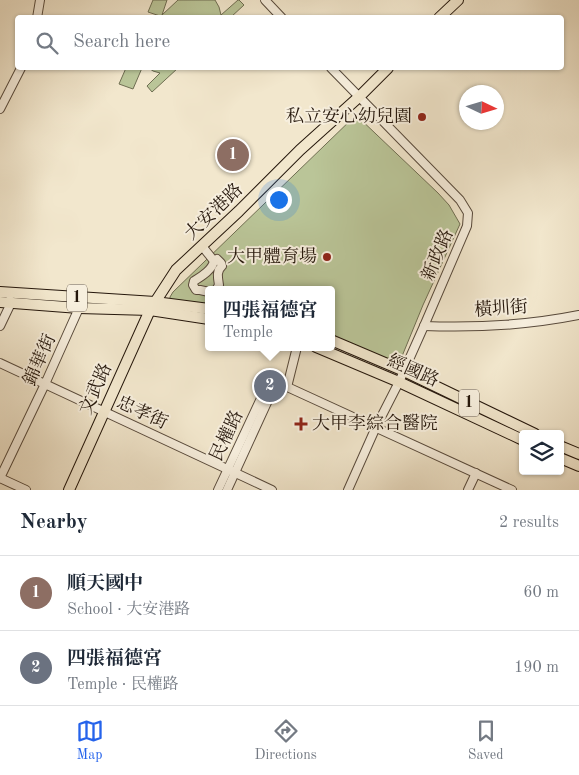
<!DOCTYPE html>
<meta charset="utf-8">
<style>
:root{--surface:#fff;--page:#f2f2f3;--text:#1f2937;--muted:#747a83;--line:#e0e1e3;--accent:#2563eb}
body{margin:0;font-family:"Old Standard TT","Noto Serif TC",serif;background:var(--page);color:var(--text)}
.controls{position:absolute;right:15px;bottom:15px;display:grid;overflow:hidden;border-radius:5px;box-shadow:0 1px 4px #0004}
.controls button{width:45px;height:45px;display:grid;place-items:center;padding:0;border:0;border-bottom:1px solid var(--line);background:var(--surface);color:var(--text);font:25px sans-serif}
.compass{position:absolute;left:459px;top:85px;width:45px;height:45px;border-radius:50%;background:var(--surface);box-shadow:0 1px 4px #0004;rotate:94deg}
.you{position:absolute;left:278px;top:199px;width:18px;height:18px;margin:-12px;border:4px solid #fff;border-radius:50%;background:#1a73e8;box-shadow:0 0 0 8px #1a73e833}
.badge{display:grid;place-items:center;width:32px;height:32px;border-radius:50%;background:var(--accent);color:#fff;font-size:16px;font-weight:700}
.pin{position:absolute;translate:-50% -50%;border:2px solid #fff;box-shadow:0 1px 5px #0006}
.popup{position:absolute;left:205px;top:286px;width:130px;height:65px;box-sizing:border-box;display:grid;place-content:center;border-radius:5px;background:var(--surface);filter:drop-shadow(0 1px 4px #0005);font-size:16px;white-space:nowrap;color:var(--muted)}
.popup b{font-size:19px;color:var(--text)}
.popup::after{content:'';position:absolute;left:50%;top:100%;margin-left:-10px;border:10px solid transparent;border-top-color:var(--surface)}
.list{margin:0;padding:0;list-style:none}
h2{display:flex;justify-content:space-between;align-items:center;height:65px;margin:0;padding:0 20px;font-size:21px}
h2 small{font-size:16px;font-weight:400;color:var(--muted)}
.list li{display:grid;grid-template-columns:32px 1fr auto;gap:15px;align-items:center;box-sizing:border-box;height:75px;padding:0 20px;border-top:1px solid var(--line)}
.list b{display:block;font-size:19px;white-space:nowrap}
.list p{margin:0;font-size:16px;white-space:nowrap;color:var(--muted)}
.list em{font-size:16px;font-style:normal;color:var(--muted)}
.icon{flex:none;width:28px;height:28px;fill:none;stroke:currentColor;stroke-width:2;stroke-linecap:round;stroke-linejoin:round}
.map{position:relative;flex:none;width:579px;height:490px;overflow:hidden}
.search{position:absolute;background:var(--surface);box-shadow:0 1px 4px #0004;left:15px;right:15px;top:15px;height:55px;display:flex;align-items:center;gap:12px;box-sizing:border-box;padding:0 18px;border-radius:5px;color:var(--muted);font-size:19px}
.sheet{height:215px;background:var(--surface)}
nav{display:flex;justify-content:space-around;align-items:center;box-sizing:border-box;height:70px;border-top:1px solid var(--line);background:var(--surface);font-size:14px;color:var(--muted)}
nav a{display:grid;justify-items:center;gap:2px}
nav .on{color:var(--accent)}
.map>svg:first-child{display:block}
.green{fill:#bac598;stroke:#6f6e52}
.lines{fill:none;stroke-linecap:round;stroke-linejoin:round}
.minor-casing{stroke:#584a3c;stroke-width:10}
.major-casing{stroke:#24160b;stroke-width:12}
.minor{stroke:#f7efde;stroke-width:8}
.major{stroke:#f2e7cd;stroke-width:10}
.poi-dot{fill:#8f2418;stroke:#f7efde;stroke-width:2}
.labels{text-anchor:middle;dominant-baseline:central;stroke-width:4;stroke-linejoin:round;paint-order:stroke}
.shield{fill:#f7efde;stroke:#63574a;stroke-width:1}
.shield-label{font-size:16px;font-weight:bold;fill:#24160b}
.poi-label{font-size:18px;fill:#24160b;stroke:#f7efde;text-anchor:end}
.street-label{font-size:18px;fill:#24160b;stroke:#f7efde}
</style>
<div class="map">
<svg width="579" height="490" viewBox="0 0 579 490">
<rect width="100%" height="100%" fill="#f2e7cd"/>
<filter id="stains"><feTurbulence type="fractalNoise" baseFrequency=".004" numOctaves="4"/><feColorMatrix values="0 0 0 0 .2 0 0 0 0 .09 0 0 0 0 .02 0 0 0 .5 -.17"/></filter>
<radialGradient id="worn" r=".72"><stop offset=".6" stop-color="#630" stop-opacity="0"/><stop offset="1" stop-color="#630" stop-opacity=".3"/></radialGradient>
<g class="green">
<path d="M 153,0 L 167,0 L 162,15 L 178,0 L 215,0 L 219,7 L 221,15 L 238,0 L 239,0 L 244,5 L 231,17 L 159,17 L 160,16 L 148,12 Z"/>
<path d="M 126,68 L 142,68 L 133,89 L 119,84 Z"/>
<path d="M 149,68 L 178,68 L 152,92 L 147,86 L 160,73 L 153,71 Z"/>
<path d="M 356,115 L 438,193 L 449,205 L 460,224 L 423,305 L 398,366 L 396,366 L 331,335 L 331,290 L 209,290 L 209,304 L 170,300 L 170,297 L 173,292 Z"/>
</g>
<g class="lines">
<g class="minor-casing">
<g id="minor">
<path d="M 265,0 L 282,18"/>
<path d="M 37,18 L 40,0"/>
<path d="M 331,68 L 460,200 L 468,213 L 467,226 L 424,326 L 399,382 L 376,427 L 348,490"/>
<path d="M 0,109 L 21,68"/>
<path d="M 202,246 L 214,261"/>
<path d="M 209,292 L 200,290 L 196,290 L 193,285 L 194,281 C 202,276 212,270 214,261 L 217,259 L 221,263 L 222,266 C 216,271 218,278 219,285 L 216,290"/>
<path d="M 0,326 L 11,303 L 10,300"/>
<path d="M 424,326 C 475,328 529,325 579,315"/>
<path d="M 0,363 L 272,490"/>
<path d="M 264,380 L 263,394 L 270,396 L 283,385 L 512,490"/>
<path d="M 287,387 L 297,347"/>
<path d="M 0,478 L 45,384 L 79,308"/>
<path d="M 0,478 L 26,490"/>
<path d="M 218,490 L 263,394"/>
<path d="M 227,490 L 270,396"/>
<path d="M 468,490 L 476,473"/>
</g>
</g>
<g class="major-casing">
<g id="major">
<path d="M 439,18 L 458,0"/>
<path d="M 0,292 L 155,302 L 209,309"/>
<path d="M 0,302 L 79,308 L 150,310 L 209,319"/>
<path d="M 331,340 L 404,371 L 535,434"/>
<path d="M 316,347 L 399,382 L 523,440"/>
<path d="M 560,446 L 579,454"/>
<path d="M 560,458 L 579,466"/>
<path d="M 69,490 L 150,310 L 176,270 L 239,211 L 300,150 L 360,96 L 388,68"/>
</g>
</g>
<use href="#minor" class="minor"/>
<use href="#major" class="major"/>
</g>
<g class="poi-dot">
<circle cx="422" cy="117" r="5"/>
<circle cx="327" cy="257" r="5"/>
<path d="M298.5 416.5h5v5h5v5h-5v5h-5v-5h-5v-5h5z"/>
</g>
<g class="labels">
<g class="shield">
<rect x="67" y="284.5" width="20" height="27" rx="4"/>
<rect x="459" y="389.5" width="20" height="27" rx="4"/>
</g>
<g class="shield-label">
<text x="77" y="298">1</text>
<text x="469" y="403">1</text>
</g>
<g class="poi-label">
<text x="412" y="117">私立安心幼兒園</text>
<text x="317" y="257">大甲體育場</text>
<text x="312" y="424" text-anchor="start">大甲李綜合醫院</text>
</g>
<g class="street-label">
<text transform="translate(214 212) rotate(-44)">大安港路</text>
<text transform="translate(438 255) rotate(-67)">新政路</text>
<text transform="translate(501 309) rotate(-4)">橫圳街</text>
<text transform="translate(40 360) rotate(-66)">錦華街</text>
<text transform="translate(413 371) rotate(24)">經國路</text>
<text transform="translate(96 389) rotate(-66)">文武路</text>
<text transform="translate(142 413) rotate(25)">忠孝街</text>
<text transform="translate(227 436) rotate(-65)">民權路</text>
</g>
</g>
<rect width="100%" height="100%" filter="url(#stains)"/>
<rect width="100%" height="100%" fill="url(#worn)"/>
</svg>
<div class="controls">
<button><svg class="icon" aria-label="layers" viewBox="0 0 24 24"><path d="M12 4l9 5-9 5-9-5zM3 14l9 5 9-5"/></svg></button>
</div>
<svg class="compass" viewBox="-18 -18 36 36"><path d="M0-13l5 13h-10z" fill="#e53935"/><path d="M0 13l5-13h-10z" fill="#747a83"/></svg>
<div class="you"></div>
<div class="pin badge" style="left:233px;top:155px;background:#8d6e63">1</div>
<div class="pin badge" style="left:270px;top:386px;background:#6b7280">2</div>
<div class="popup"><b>四張福德宮</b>Temple</div>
<div class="search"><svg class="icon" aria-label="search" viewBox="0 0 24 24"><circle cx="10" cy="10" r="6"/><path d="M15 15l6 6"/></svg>Search here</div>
</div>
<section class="sheet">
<h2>Nearby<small>2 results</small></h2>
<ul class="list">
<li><span class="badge" style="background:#8d6e63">1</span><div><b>順天國中</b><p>School · 大安港路</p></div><em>60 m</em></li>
<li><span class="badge" style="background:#6b7280">2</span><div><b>四張福德宮</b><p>Temple · 民權路</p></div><em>190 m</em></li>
</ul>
</section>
<nav>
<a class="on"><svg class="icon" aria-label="map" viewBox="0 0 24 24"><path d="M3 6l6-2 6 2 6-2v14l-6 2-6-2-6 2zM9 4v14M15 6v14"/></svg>Map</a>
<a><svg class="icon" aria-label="directions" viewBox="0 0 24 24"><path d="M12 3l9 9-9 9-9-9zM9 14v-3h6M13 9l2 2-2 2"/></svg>Directions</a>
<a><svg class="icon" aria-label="saved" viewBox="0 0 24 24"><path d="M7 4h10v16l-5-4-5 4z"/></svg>Saved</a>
</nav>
